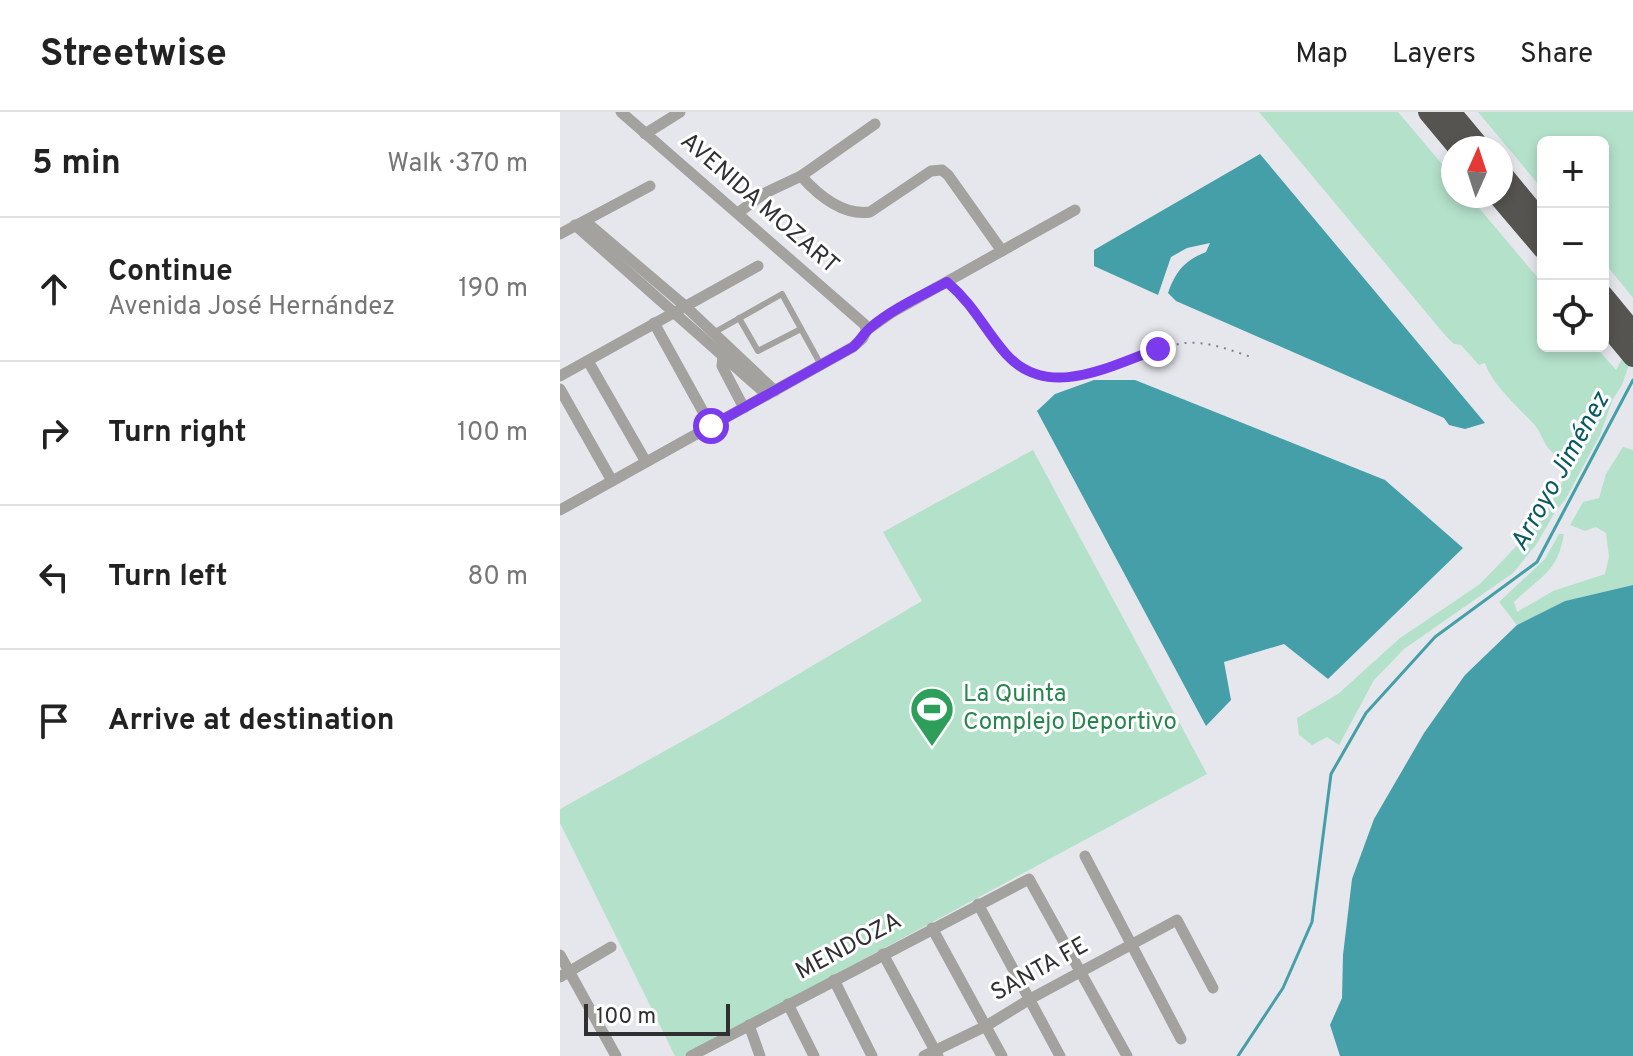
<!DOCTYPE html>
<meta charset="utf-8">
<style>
:root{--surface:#fff;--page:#f2f2f2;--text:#222;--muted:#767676;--line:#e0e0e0}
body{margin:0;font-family:Overpass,sans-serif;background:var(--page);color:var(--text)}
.controls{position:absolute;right:24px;top:24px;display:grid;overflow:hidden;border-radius:12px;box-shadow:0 4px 12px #0003}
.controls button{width:72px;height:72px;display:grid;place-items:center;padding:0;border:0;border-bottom:2px solid var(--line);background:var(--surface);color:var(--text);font:40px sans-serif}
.compass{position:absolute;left:881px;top:24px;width:72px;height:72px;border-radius:50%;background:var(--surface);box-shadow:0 4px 12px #0003;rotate:3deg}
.scale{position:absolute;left:24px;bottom:20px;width:146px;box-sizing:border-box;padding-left:8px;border:4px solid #303032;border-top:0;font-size:22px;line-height:28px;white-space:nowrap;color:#303032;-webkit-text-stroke:6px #fff;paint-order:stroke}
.stop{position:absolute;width:24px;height:24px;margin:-18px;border:6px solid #7c3aed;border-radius:50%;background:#fff}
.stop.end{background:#7c3aed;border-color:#fff;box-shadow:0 2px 8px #0008}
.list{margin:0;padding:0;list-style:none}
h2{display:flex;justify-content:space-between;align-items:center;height:104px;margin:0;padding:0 32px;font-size:34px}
h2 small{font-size:26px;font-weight:400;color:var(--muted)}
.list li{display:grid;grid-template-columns:52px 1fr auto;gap:24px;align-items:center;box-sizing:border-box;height:144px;padding:0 32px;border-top:2px solid var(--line)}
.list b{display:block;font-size:30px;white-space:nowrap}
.list p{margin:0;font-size:26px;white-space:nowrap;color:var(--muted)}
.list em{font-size:26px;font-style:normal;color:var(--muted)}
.icon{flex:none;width:44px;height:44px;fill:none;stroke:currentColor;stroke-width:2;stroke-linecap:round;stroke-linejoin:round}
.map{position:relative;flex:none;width:1073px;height:944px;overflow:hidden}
header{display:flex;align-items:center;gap:48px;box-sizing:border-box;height:112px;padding:0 40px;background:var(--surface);border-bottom:2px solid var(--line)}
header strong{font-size:38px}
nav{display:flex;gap:44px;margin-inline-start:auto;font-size:28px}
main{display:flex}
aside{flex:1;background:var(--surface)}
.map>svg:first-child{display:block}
.green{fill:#b4e1ca}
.water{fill:#449fa8}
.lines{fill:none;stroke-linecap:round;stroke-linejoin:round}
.stream{stroke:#449fa8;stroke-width:3}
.path{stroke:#828386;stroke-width:2;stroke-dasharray:2 6;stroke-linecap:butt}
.lane{stroke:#a3a29f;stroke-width:6}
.street{stroke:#a3a29f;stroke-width:11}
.highway{stroke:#565450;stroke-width:20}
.route{stroke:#7c3aed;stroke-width:10}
.labels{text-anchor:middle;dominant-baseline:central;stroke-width:6;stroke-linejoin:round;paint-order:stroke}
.street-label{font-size:24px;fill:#303032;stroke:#fff}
.leisure-label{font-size:24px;fill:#27864d;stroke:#fff;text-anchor:start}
.water-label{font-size:26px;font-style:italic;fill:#095a60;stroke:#fff}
</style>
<header>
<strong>Streetwise</strong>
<nav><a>Map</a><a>Layers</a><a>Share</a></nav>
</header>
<main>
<aside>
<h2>5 min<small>Walk · 370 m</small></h2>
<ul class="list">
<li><svg class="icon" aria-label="ahead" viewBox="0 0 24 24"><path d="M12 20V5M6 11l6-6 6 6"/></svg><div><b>Continue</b><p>Avenida José Hernández</p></div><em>190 m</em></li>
<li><svg class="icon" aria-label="right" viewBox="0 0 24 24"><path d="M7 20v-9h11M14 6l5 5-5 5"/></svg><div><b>Turn right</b></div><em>100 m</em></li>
<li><svg class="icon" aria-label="left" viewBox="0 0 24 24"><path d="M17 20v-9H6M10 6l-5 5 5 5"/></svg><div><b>Turn left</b></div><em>80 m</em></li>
<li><svg class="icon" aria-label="arrive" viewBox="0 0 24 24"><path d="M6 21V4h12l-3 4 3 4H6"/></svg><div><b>Arrive at destination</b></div></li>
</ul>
</aside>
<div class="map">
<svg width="1073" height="944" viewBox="0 0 1073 944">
<rect width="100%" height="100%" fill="#e6e7ec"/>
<g class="green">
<path d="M 699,0 L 838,0 L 893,65 L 893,84 L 909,84 L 983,172 L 983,234 L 1035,234 L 1056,258 L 1073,227 L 1073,241 L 1062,273 L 1053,287 L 1040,323 L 1005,388 L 995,400 L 976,433 L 953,461 L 844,537 L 814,568 L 779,633 L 767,625 L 752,633 L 739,623 L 737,606 L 778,582 L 840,526 L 920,472 L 976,414 L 1000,376 L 1007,357 C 1002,348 997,345 990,338 C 983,331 981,319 973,311 C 957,294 933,274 925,251 L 919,253 L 901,233 L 894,232 L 885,223 Z"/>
<path d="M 918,0 L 1073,0 L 1073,186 L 1043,149 L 1043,30 L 983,30 L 983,78 Z"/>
<path d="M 1063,335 L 1073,338 L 1073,473 L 1005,489 L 957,513 L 939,490 L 985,447 L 999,422 L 1004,422 C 997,462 980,464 954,490 L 957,500 L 993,479 L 1045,462 L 1049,445 L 1046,421 L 1036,415 L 1025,419 L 1010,413 L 1023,390 L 1039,386 L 1046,362 Z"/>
<path d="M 473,338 L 647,662 L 124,944 L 115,944 L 0,711 L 0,697 L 157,610 L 362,489 L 323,420 Z"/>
</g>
<g class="water">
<path d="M 700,42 L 925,311 L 905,317 L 889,313 L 884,306 L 616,189 L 608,181 C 616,159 624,149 646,140 L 650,131 L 627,136 L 611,145 L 598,183 L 534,154 L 534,138 Z"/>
<path d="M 534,268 L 575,268 L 825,368 L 903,436 L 768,567 L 724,532 L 664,550 L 671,588 L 646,614 L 477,299 L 495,282 Z"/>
<path d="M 1073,473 L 1073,944 L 780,944 L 770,913 L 782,886 L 783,843 L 792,767 L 814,707 L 864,621 L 905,563 L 957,513 L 1005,489 Z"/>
</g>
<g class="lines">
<path class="stream" d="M 678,944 L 723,876 L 752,810 L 771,662 L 806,601 L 875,525 L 977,450 L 1073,268"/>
<path class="path" d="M 397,178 C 423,201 434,240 465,258 C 512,285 575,238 625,231 C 648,229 670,238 691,245"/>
<g class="lane">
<path d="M 179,206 L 198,239 L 241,217"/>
<path d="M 155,220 L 222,182 L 261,253"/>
</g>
<g class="street">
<path d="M 61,0 L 304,212 L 307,218"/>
<path d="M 85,22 L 120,0"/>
<path d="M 241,64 C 258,83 282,104 310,100 L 371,59 L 382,58 L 388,63 L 442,139"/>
<path d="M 178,101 L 205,81 L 241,64 L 315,12"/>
<path d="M 25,109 L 125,194 L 215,279"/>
<path d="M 15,113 L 207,283"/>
<path d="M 0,122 L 90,74"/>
<path d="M 94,211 L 151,314"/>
<path d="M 163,244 L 162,254 L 184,296"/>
<path d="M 28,249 L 86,350"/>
<path d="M 0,264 L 198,154"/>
<path d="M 0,277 L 52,369"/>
<path d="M 0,398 L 293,235 L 302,227 L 307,218 L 331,201 L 515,98"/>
<path d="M 525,744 L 621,927"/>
<path d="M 418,792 L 500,944"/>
<path d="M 372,816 L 442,944"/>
<path d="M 323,842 L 378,944"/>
<path d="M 0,843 L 56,944"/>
<path d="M 0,865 L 51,835"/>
<path d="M 274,868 L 312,944"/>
<path d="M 228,892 L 254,944"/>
<path d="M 189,913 L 200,944"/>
<path d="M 131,944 L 469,767 L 567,944"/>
<path d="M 364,944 L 426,914 L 470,887 L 617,808 L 653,876"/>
</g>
<g class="highway">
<path d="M 868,0 L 898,36"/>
<path d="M 891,0 L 921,36"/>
<path d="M 941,60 L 983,111"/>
<path d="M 938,84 L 983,137"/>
<path d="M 1043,183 L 1073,219"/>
<path d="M 1043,209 L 1073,245"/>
</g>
</g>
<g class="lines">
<path class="route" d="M 151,314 L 293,235 C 300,229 304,221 310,216 C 332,197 361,184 387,170 C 415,194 424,217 446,242 C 488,289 550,254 598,237"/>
</g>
<defs>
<g id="stadium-pin" transform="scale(2.3)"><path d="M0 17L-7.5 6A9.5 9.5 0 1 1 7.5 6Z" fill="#2e9e5b" stroke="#fff"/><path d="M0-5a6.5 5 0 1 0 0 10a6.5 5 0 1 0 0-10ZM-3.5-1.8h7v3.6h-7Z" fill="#fff"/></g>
</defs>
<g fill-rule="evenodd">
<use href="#stadium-pin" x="372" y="597"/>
</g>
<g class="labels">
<g class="street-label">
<text transform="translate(199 92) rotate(41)">AVENIDA MOZART</text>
<text transform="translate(289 835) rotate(-28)">MENDOZA</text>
<text transform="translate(480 858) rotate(-29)">SANTA FE</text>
</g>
<g class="leisure-label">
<text x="403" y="583">La Quinta<tspan x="403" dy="28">Complejo Deportivo</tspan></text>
</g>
<g class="water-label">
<text transform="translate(1001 360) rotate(-61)">Arroyo Jiménez</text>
</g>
</g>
</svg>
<div class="controls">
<button>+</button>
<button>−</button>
<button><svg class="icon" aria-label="locate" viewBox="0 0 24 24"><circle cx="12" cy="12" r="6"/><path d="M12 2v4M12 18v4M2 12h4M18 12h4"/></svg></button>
</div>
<svg class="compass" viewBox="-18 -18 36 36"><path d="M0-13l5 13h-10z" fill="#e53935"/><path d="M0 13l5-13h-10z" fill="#767676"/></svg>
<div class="scale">100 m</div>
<div class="stop" style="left:151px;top:314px"></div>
<div class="stop end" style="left:598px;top:237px"></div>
</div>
</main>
